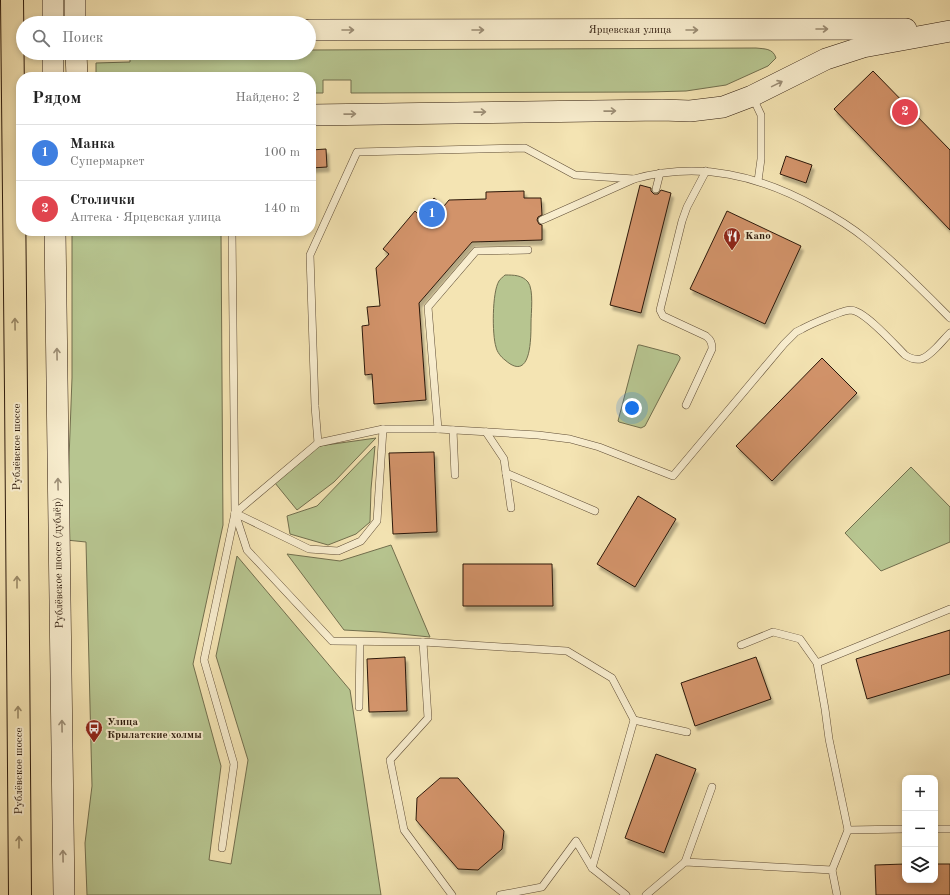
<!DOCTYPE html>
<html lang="ru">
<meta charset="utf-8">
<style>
:root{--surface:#fff;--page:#f2f2f2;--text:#222;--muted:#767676;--line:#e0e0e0;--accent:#8f2418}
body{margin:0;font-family:"Old Standard TT",serif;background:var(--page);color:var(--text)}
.controls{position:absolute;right:12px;bottom:12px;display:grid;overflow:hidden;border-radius:8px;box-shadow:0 2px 6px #0003}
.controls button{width:36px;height:36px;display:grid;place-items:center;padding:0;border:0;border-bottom:1px solid var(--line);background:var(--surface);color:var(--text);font:20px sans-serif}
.you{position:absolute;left:632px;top:408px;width:14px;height:14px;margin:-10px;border:3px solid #fff;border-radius:50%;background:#1a73e8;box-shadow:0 0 0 6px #1a73e833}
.badge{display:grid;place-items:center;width:26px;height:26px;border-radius:50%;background:var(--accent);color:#fff;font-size:13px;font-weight:700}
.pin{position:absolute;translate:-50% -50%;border:2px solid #fff;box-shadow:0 1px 4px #0006}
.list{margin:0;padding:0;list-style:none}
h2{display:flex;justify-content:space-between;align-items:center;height:52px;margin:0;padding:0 16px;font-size:17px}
h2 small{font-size:13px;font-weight:400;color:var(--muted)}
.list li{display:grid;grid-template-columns:26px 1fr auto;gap:12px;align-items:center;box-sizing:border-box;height:56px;padding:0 16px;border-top:1px solid var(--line)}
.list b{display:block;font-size:15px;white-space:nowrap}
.list p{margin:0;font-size:13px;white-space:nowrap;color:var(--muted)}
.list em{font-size:13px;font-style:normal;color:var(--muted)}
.icon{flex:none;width:22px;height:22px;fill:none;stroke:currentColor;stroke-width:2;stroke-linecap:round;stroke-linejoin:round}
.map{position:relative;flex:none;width:950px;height:895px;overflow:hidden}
.search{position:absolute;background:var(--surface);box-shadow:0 2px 6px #0003;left:16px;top:16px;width:300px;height:44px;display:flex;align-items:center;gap:10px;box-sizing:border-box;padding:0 14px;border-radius:22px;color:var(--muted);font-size:15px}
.panel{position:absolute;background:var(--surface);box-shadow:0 2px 6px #0003;left:16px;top:72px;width:300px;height:164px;border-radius:16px}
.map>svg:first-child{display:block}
.green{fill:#b7c590;stroke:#726f4e}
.building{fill:#d2936a;stroke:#2c190b;filter:url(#shadow)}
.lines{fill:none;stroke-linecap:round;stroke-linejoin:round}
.service-casing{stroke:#5e4c35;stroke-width:8}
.secondary-casing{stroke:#2c190b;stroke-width:22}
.primary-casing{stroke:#2c190b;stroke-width:24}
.service{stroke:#f8edce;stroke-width:7}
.secondary{stroke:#f8edce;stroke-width:21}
.primary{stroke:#f4e4b3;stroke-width:22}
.oneway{stroke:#9c8e76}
.oneway2{stroke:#9a8967}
.labels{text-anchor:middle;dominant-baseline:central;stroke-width:4;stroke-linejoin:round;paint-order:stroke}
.street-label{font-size:11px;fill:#2c190b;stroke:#f8edce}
.poi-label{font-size:11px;font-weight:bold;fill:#2c190b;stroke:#f8edce;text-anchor:start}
</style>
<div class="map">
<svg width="950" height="895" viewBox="0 0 950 895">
<defs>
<filter id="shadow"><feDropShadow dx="2.5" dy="4.5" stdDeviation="1" flood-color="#0004"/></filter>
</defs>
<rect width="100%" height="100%" fill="#f4e4b3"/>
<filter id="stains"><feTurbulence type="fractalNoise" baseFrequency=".005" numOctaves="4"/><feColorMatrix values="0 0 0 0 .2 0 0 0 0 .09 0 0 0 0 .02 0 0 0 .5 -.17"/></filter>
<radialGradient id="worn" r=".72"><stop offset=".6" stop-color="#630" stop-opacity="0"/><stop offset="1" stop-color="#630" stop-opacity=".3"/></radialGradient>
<g class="green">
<path d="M 756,48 C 764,49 773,48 776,58 L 768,66 L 726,85 L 686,91 L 648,92 L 351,93 L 351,80 L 323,80 L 323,93 L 311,93 L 311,77 L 98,77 L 96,74 L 96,63 L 130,62 L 130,53 L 309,53 L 309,50 Z"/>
<path d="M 72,231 L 221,231 L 223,525 L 193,664 L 221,766 L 209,860 L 231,864 L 248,760 L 216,656 L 237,556 L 350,690 L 381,895 L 87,895 L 85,843 L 92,786 L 86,542 L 66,540 L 72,378 Z"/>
<path d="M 505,275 C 514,275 522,275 528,282 C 534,290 531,313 531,323 C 531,339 531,383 505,360 C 501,357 497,352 496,347 C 492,335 492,292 499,281 C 500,279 503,277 505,275 Z"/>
<path d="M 638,345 L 640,345 L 678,355 L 680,357 L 680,359 L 645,426 L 641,428 L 619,422 L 618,421 Z"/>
<path d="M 376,438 L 334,482 L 297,510 L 275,483 L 319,446 Z"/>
<path d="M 375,446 L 371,489 L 370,522 L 356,534 L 328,545 L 290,534 L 287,516 L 317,506 Z"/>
<path d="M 911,467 L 950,507 L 950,542 L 881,571 L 845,533 Z"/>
<path d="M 391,545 L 430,637 L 380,632 L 344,630 L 287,554 L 340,561 Z"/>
</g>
<g class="building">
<path d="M 873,71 L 950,150 L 950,230 L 834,109 Z"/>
<path d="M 326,149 L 327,167 L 311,168 L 311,150 Z"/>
<path d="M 786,156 L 812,165 L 806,183 L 780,174 Z"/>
<path d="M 640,185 L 651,188 L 651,191 L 654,194 L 658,194 L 661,190 L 671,193 L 641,313 L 610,305 Z"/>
<path d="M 524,191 L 524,198 L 541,198 L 542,215 L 538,217 L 537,220 L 539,224 L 542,225 L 542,240 L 472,242 L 419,303 L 426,400 L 374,404 L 372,374 L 365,375 L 362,326 L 369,325 L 367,307 L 380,306 L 376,268 L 389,254 L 383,249 L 415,211 L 419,215 L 434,198 L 444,206 L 449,200 L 486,199 L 486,192 Z"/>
<path d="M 727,211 L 801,246 L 765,324 L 690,289 Z"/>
<path d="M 822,358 L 857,393 L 772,481 L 736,446 Z"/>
<path d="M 434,452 L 437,532 L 393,534 L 389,453 Z"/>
<path d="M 638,496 L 676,519 L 635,587 L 597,564 Z"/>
<path d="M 463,564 L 552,564 L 553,606 L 463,606 Z"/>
<path d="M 950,630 L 950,674 L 867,699 L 856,659 Z"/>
<path d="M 405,657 L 407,711 L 369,712 L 367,659 Z"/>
<path d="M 756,657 L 771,699 L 695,726 L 681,683 Z"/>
<path d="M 656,754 L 696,769 L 664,853 L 625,838 Z"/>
<path d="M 440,778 L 458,778 L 504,831 L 502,849 L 478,870 L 458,869 L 416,820 L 417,798 Z"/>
<path d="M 905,864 L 905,880 L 935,880 L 935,864 L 950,864 L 950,895 L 876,895 L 875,865 Z"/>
</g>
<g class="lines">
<g class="service-casing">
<g id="service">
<path d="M 753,98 L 761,115 L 761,159 L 758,181"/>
<path d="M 656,189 L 660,173"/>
<path d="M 542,220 L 634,179 C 700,161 759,175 818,208 C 835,217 851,227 866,239 C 896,263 923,291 950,318"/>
<path d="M 686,405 L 712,349 C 712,343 711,340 706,336 L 663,316 L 660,310 L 682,221 L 687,207 L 706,171"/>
<path d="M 438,429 L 428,307 L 476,251 L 528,250"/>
<path d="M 453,430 L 455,475"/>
<path d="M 486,432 L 504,459 L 511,508"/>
<path d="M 318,443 L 315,406 L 310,255 L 357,152 L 525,148 L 575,175 L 634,179"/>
<path d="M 506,473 L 595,511"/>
<path d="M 235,513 L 318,443 L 383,429 L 438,429 L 538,435 L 570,439 L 599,447 L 673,476 L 784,344 L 796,332 L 802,329 C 811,324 843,310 851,310 C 865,311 894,344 905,355 C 919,364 926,358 936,348 C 941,343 945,338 950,333"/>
<path d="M 235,513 L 247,550 L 332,641 L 423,642 L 567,651 L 612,678 L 634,720 L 592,868 L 626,895"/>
<path d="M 235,513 L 309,549 L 338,551 L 361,541 L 377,521 L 383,429"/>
<path d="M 423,642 L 428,718 L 390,760 L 404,830 L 452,895"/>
<path d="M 741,645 L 773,632 L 800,639 L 817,663 L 825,709 L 829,739 L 848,830 L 905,829"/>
<path d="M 817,663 L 950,609"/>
<path d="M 359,707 L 360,642"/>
<path d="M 634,720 L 687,732"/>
<path d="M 935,829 L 950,829"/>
<path d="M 222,848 L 234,764 L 204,660 L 235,513 L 232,231"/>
<path d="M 685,862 L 712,787"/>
<path d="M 832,870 L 848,830"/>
<path d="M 500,895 L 542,887 L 576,841 L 592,868"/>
<path d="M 646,895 L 685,862 L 832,870 L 837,895"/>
</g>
</g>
<g class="secondary-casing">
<g id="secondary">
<path d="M 75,0 L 75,23"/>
<path d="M 53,23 L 53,0"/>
<path d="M 309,30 L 906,29"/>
<path d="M 76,53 L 77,77"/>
<path d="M 53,77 L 53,53"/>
<path d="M 311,115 L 662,110 L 690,111 L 723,107 L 752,96 L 826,59 L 863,47 L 950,31"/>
<path d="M 55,231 L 64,895"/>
</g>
</g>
<g class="primary-casing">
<path id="primary" d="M 12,0 L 16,391 L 20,895"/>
</g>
<use href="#service" class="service"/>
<use href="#secondary" class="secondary"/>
<use href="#primary" class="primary"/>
</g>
<defs><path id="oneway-shaft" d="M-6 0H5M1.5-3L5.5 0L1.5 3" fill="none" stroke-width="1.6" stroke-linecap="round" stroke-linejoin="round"/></defs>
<g class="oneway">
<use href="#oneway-shaft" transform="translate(822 29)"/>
<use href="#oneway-shaft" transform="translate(348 30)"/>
<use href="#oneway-shaft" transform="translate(478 30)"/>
<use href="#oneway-shaft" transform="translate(692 30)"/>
<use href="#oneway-shaft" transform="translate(777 84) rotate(-26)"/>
<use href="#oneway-shaft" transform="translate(610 111) rotate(-1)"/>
<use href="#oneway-shaft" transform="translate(480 112) rotate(-1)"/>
<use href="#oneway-shaft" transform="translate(350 114) rotate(-1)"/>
<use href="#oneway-shaft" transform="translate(57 354) rotate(-91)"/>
<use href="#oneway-shaft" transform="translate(58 484) rotate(-91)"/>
<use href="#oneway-shaft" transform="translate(62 726) rotate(-91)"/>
<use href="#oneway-shaft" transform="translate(63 856) rotate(-91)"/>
</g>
<g class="oneway2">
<use href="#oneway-shaft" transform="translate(15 324) rotate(-91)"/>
<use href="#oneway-shaft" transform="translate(17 582) rotate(-90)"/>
<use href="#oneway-shaft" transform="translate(18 712) rotate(-90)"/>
<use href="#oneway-shaft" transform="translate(19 842) rotate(-90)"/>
</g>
<defs>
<g id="restaurant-pin" transform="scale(0.9)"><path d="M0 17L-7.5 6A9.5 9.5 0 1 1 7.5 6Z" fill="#8f2418" stroke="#f8edce"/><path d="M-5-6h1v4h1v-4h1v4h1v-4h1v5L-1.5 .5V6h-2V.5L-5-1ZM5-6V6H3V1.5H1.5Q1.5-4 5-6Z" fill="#fff"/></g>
<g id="bus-pin" transform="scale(0.9)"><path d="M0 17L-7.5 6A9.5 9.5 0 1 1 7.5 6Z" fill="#8f2418" stroke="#f8edce"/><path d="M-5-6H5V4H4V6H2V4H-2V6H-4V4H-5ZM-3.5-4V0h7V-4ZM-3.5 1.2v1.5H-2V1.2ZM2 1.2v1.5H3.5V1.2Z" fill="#fff"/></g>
</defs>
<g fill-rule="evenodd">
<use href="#restaurant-pin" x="732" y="236"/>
<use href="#bus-pin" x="94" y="728"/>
</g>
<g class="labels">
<g class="street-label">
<text x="630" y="30">Ярцевская улица</text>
<text transform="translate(17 447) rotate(-90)">Рублёвское шоссе</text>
<text transform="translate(59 563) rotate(-91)">Рублёвское шоссе (дублёр)</text>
<text transform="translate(19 771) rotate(-90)">Рублёвское шоссе</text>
</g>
<g class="poi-label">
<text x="745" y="236">Kano</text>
<text x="107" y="722">Улица<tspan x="107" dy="13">Крылатские холмы</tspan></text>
</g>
</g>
<rect width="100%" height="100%" filter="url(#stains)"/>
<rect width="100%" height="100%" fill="url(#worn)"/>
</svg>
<div class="controls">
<button>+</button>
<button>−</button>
<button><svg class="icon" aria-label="layers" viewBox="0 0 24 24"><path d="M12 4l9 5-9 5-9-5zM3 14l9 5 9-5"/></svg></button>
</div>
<div class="you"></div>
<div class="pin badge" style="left:432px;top:214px;background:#3f7fe0">1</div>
<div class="pin badge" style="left:905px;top:112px;background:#e0444e">2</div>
<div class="search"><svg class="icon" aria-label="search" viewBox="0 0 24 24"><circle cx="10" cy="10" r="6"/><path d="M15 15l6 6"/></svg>Поиск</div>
<section class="panel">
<h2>Рядом<small>Найдено: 2</small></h2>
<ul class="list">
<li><span class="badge" style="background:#3f7fe0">1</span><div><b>Манка</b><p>Супермаркет</p></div><em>100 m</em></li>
<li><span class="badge" style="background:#e0444e">2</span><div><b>Столички</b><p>Аптека · Ярцевская улица</p></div><em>140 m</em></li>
</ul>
</section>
</div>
